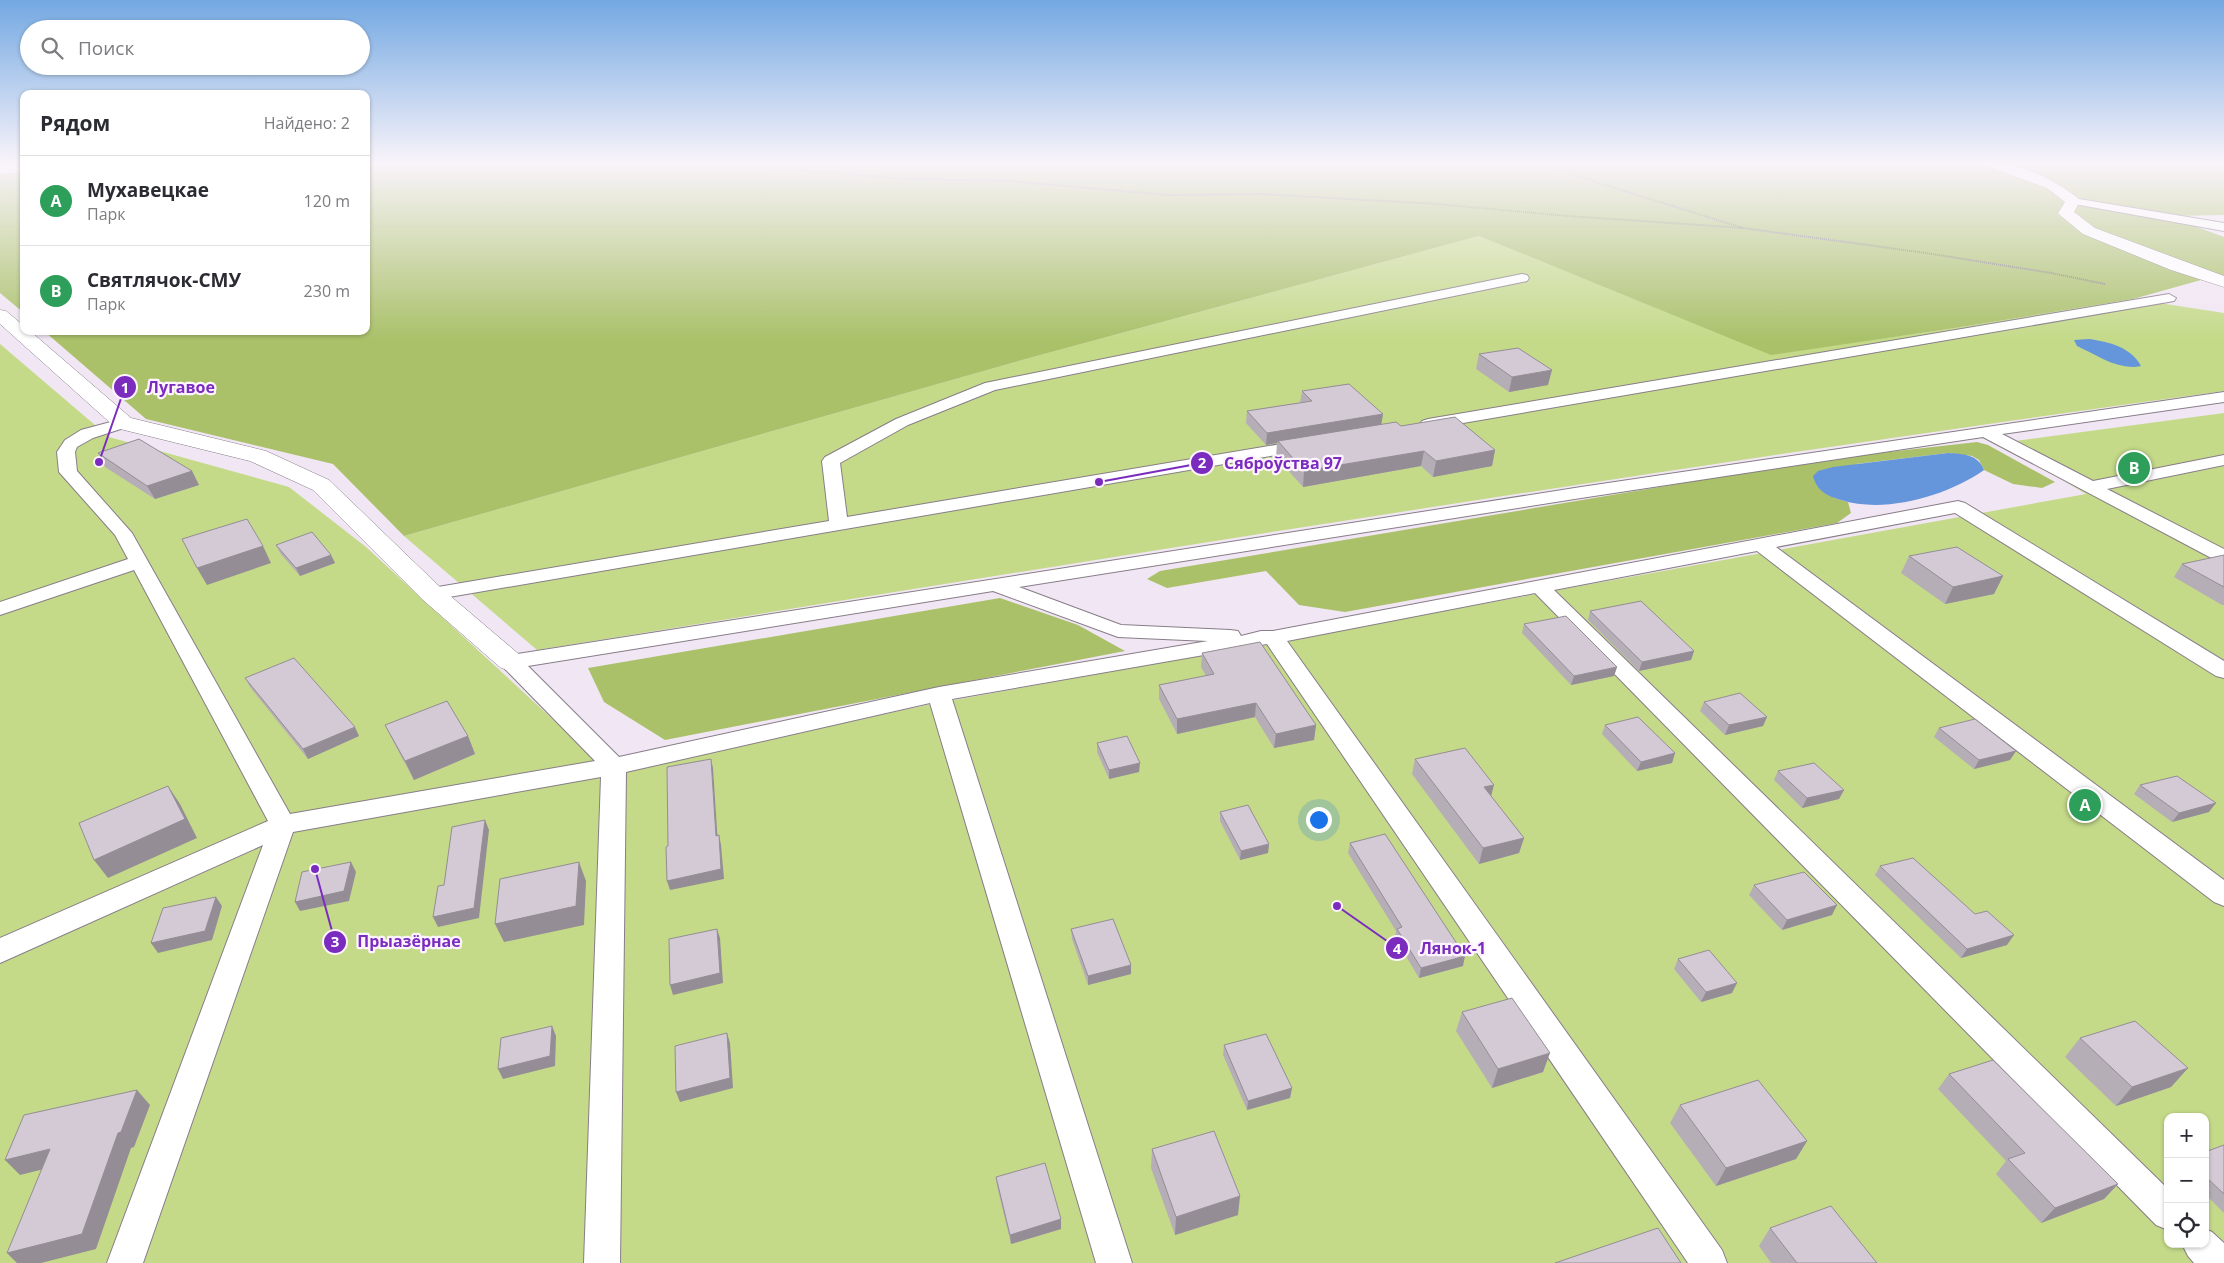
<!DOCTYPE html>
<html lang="ru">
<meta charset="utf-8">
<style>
:root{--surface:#fff;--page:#f7f7f7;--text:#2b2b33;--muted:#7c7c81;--line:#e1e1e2;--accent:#d93025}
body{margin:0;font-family:"Open Sans",sans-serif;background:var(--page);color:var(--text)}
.controls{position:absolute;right:15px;bottom:15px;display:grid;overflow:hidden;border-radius:10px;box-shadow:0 1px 4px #0004}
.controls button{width:45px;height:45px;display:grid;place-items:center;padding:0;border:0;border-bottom:1px solid var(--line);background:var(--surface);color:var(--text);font:25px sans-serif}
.you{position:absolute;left:1318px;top:819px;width:18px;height:18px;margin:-12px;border:4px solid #fff;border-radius:50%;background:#1a73e8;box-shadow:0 0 0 8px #1a73e833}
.badge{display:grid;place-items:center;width:32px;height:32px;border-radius:50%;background:var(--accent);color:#fff;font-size:16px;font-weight:700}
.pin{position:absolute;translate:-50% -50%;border:2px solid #fff;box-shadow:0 1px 5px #0006}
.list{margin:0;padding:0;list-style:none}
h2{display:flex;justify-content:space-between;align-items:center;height:65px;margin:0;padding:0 20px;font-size:21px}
h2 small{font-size:16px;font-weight:400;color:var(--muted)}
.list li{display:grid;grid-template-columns:32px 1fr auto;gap:15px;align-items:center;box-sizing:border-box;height:90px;padding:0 20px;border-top:1px solid var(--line)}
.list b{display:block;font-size:19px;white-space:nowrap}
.list p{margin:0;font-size:16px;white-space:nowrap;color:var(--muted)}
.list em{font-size:16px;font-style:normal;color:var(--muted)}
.icon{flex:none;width:28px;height:28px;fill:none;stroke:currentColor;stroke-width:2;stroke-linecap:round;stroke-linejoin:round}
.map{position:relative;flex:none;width:2224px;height:1263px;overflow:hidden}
.search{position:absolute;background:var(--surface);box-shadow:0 1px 4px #0004;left:20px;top:20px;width:350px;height:55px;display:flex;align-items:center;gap:12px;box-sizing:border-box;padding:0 18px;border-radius:28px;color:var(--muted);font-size:19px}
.panel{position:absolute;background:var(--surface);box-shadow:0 1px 4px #0004;left:20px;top:90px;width:350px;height:245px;border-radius:10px}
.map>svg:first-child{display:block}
.green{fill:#c4da89;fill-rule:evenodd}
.forest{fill:#aac16a}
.water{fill:#6595da}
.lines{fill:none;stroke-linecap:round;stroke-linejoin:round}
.lane-casing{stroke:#877d88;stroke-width:2}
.street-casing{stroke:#877d88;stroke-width:1}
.path{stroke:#837c84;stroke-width:2;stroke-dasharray:1 1;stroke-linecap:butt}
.lane{fill:#fff;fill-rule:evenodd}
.street{fill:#fff;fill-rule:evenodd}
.wall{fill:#b6aeb7}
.shaded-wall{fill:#948d95}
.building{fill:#d4cad5;stroke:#948d95}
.leader{fill:none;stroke:#7b2cbf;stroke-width:2}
.callout-dot{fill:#7b2cbf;stroke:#fdf4fe;stroke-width:2}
.mark-label{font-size:15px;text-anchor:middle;font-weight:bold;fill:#fff}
.callout-label{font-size:16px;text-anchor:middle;font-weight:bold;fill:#7b2cbf;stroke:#fdf4fe;stroke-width:4.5;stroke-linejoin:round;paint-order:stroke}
</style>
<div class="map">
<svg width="2224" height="1263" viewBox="0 0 2224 1263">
<rect width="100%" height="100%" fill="#f1e6f3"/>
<g class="green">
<path d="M 1479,236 L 1771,354 L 1955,328 L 2133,299 L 2224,313 L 2224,391 C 1660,468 1098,559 537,650 L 404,536 L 1033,357 Z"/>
<path d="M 0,344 L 109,437 L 289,487 L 366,547 L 611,773 L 927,705 L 2086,494 L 2000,443 L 2224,413 L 2224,1263 L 0,1263 ZM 2168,1117 L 2205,1117 L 2205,1244 L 2168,1244 Z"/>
</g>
<g class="forest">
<path d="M 366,163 L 2224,163 L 2224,215 L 2167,216 L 2224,237 L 2224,286 L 2201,280 L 2133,299 L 1955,328 L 1771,355 L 1479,236 L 1033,357 L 404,536 L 333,464 L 146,419 L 44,331 L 366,331 Z"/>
<path d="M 24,173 L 24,313 L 0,293 L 0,175 Z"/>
<path d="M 1977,442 L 1988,445 L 2055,482 L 2042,488 L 2013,484 L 1984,470 L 1979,460 L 1972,456 L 1948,453 L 1856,464 L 1834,498 L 1848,502 L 1851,513 L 1837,523 L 1345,612 L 1299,605 L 1266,571 L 1167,588 L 1147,579 L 1160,571 L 1826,459 Z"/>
<path d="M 1000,598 L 1078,625 L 1125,651 L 665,740 L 604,702 L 588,668 Z"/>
</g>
<g class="water">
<path d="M 2089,339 C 2109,342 2131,347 2141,366 C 2119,371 2097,355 2077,346 L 2074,340 Z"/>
<path d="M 1948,453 C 1963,454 1978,454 1984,470 C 1947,496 1885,514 1841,500 C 1827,496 1817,491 1813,476 L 1818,471 L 1833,467 Z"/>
</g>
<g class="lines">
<g class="lane-casing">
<g id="lane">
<path d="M 2073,198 L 2224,223 L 2224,231 L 2069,203 L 2067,201 L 2069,199 Z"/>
<path d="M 1522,274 L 1527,275 L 1529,278 L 1527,281 L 995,390 L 908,425 L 840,463 L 847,517 L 1305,440 L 1311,441 L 1313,445 L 1311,449 L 432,600 L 425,598 L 422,594 L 425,590 L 432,588 L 829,521 L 822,461 L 825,457 L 896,419 L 985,383 Z"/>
<path d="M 2169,294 L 2176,298 L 2174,301 L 1428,429 L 1422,427 L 1420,424 L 1422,421 L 1428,419 Z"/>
<path d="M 2224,392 L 2224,402 L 2002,434 L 2093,481 L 2224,455 L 2224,465 L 2107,489 L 2224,549 L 2224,563 L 2217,561 L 1983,437 L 1581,498 L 1019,587 L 1121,625 L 1230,630 L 1238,631 L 1241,636 L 1261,631 L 1273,631 L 1958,501 L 1965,503 L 2224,661 L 2224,678 L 2216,676 L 1955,513 L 1776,547 L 2224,880 L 2224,906 L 2214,902 L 1757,551 L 1554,590 L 2168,1189 L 2168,1230 L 2156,1225 L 1535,593 L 1287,641 L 1722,1250 L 1727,1263 L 1688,1263 L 1267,644 L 952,699 L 1132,1263 L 1096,1263 L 930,703 L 626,772 L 620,1263 L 584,1263 L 601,777 L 293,832 L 143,1263 L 107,1263 L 263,845 L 0,963 L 0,938 L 268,821 L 134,570 L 0,615 L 0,602 L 128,559 L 115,535 L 59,472 L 57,452 L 65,440 L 81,430 L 118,420 L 130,420 L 132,423 L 130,426 L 93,438 L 77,447 L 75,452 L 77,471 L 132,533 L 290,814 L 595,761 L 503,667 L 500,662 L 503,657 L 511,655 L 1581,487 ZM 993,591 L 1118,637 L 1208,641 L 939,687 L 619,757 L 528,666 Z"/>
<path d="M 2205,1229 L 2212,1232 L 2224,1243 L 2224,1263 L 2194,1263 L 2188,1256 L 2182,1244 L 2205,1244 Z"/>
</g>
</g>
<g class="street-casing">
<g id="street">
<path d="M 1985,163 C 2019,162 2052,178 2078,198 L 2080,201 L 2074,212 L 2095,228 L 2224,276 L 2224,287 L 2171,270 L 2083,234 L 2061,216 L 2058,213 L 2065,202 L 2047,188 L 1987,166 Z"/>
<path d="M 24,164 L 24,172 L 0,174 L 0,166 Z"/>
<path d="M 0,310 L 6,311 L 24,326 L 24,331 L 30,331 L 131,418 L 266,451 L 329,480 L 441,588 L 521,656 L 525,662 L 521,668 L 511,671 L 501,668 L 423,600 L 313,490 L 250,461 L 116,428 L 0,324 Z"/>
</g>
</g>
<g class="path">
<path d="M 719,163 L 905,179 L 1008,181 L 1168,195 L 1261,194 L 1437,204 L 1568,216 L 1743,228"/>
<path d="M 1543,163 L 1583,178 L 1743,228 L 1926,253 L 2051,273 L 2105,284"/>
</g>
<use href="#lane" class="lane"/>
<use href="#street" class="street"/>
</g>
<g class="wall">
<path d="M 1479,354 L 1548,385 L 1509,392 L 1476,369 Z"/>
<path d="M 1302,391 L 1383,414 L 1381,424 L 1401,426 L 1495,450 L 1492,466 L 1433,477 L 1421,466 L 1303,487 L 1276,457 L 1277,443 L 1266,445 L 1246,423 L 1247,411 L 1300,403 Z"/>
<path d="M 98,453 L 192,471 L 199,485 L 155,499 L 105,467 Z"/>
<path d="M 276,545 L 331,555 L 335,563 L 300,576 L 280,553 Z"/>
<path d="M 2224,555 L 2224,605 L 2222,605 L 2174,577 L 2182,564 Z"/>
<path d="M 1909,556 L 2003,576 L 1994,594 L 1945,604 L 1901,573 Z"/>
<path d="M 1590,611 L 1694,651 L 1691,660 L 1639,671 L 1588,620 Z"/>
<path d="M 1524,624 L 1617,667 L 1614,676 L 1571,685 L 1522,633 Z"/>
<path d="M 1202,653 L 1316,725 L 1314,740 L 1274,748 L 1255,717 L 1177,734 L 1159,699 L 1159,685 L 1206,676 L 1201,667 Z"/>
<path d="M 245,678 L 359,736 L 308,759 L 250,687 Z"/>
<path d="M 1704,702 L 1767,717 L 1763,726 L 1725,735 L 1700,711 Z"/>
<path d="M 385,725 L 468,736 L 475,754 L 414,780 L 394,743 Z"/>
<path d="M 1605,725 L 1675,753 L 1672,763 L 1637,771 L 1602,734 Z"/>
<path d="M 1939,728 L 2016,751 L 2010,760 L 1974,769 L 1934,737 Z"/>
<path d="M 1097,743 L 1139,772 L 1109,779 L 1097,752 Z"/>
<path d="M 1415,759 L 1491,796 L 1524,838 L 1519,853 L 1479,864 L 1412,774 Z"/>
<path d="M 1778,771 L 1844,790 L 1839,799 L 1802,808 L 1774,780 Z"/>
<path d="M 2140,785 L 2209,812 L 2172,822 L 2134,794 Z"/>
<path d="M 1220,812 L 1269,844 L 1268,853 L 1240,860 L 1220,821 Z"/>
<path d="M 1350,843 L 1463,966 L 1419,978 L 1395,938 L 1396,931 L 1348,853 Z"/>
<path d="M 1880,866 L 2007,945 L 1961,958 L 1875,875 Z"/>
<path d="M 1754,885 L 1832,915 L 1782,930 L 1749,895 Z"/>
<path d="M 1071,929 L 1131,974 L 1088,985 L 1072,939 Z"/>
<path d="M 1678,959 L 1732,993 L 1701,1002 L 1674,969 Z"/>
<path d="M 1462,1012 L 1543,1072 L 1492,1088 L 1456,1031 Z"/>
<path d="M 2080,1038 L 2188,1068 L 2171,1087 L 2116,1106 L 2065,1057 Z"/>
<path d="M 1224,1045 L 1292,1088 L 1290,1098 L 1247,1110 L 1223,1055 Z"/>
<path d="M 1949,1074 L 2118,1184 L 2104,1199 L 2041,1223 L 1996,1174 L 2006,1161 L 1938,1089 Z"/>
<path d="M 1680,1105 L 1807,1141 L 1796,1159 L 1716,1186 L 1670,1123 Z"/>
<path d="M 2224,1145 L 2224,1213 L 2205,1194 L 2205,1152 Z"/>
<path d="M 1152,1149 L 1238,1215 L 1175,1235 L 1151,1168 Z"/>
<path d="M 996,1177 L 1061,1219 L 1061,1229 L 1011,1244 L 997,1186 Z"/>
<path d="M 1770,1228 L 1877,1263 L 1771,1263 L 1759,1246 Z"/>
</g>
<g class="shaded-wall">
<path d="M 1552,370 L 1548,385 L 1509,392 L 1512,377 Z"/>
<path d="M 1383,414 L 1381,426 L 1278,441 L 1277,443 L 1266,445 L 1267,433 Z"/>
<path d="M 1495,450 L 1492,466 L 1433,477 L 1436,461 Z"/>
<path d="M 1424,451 L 1421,466 L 1303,487 L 1304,471 Z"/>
<path d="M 192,471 L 199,485 L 155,499 L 147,486 Z"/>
<path d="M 263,546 L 271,563 L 207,585 L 197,568 Z"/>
<path d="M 331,555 L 335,563 L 300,576 L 296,568 Z"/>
<path d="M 2003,576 L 1994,594 L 1945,604 L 1953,587 Z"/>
<path d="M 1694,651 L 1691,660 L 1639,671 L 1642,662 Z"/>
<path d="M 1617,667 L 1614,676 L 1571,685 L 1574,676 Z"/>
<path d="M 1256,703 L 1255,717 L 1177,734 L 1177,719 Z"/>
<path d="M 1767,717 L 1763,726 L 1725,735 L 1729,725 Z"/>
<path d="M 1316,725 L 1314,740 L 1274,748 L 1276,734 Z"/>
<path d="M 355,727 L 359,736 L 308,759 L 303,749 Z"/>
<path d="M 468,736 L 475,754 L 414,780 L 405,761 Z"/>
<path d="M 2016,751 L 2010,760 L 1974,769 L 1979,760 Z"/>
<path d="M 1675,753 L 1672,763 L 1637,771 L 1641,762 Z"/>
<path d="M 711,759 L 713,768 L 718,845 L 716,836 Z"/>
<path d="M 1140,763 L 1139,772 L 1109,779 L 1109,770 Z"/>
<path d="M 1494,785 L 1490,800 L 1484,787 Z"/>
<path d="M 168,786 L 180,804 L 197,838 L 108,878 L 94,860 Z"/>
<path d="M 1844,790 L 1839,799 L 1802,808 L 1807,798 Z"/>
<path d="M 2216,803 L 2209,812 L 2172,822 L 2179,813 Z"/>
<path d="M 485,820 L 489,830 L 479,918 L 438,927 L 433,917 Z"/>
<path d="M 719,835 L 721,845 L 724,879 L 670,890 L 667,881 Z"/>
<path d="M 1524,838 L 1519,853 L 1479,864 L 1483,848 Z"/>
<path d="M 1269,844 L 1268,853 L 1240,860 L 1241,851 Z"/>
<path d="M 351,862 L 356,872 L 349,901 L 300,911 L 295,902 Z"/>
<path d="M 579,862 L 586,881 L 584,925 L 504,942 L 495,924 Z"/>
<path d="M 216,897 L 222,906 L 212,940 L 158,953 L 151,943 Z"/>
<path d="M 1837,905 L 1832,915 L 1782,930 L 1787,920 Z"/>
<path d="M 717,929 L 720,938 L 723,983 L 673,995 L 670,985 Z"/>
<path d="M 2014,935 L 2007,945 L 1961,958 L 1967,949 Z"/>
<path d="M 1465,956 L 1463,966 L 1419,978 L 1421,968 Z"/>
<path d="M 1131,965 L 1131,974 L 1088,985 L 1088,976 Z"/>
<path d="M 1737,983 L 1732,993 L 1701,1002 L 1706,992 Z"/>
<path d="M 552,1026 L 556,1036 L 555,1066 L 503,1079 L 498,1069 Z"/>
<path d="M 727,1033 L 730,1043 L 733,1088 L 680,1102 L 676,1092 Z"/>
<path d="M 1550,1053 L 1543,1072 L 1492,1088 L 1498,1069 Z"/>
<path d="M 2188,1068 L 2171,1087 L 2116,1106 L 2132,1087 Z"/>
<path d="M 1292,1088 L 1290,1098 L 1247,1110 L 1248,1101 Z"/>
<path d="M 137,1090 L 150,1105 L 134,1147 L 131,1148 L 96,1249 L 41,1263 L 17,1263 L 7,1253 L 118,1133 Z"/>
<path d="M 1807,1141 L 1796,1159 L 1716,1186 L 1726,1168 Z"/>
<path d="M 50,1149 L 64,1164 L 20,1175 L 5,1160 Z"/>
<path d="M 2118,1184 L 2104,1199 L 2041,1223 L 2055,1208 Z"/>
<path d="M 1240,1196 L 1238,1215 L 1175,1235 L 1176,1217 Z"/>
<path d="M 1061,1219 L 1061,1229 L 1011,1244 L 1010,1235 Z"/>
</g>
<g class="building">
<path d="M 1518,348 L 1552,370 L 1512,377 L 1479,354 Z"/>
<path d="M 1349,384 L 1383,414 L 1267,433 L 1247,411 L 1312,401 L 1302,391 Z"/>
<path d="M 1455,417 L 1495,450 L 1436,461 L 1424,451 L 1304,471 L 1278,441 L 1396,422 L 1401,426 Z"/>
<path d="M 139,439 L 192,471 L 147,486 L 98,453 Z"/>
<path d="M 247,519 L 263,546 L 197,568 L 182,539 Z"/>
<path d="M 312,532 L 331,555 L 296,568 L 276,545 Z"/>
<path d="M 1957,547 L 2003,576 L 1953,587 L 1909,556 Z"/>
<path d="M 2224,555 L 2224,587 L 2182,564 Z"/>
<path d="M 1641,601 L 1694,651 L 1642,662 L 1590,611 Z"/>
<path d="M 1566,616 L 1617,667 L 1574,676 L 1524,624 Z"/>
<path d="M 1260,642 L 1316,725 L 1276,734 L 1256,703 L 1177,719 L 1159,685 L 1214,674 L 1202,653 Z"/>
<path d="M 294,658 L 355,727 L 303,749 L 245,678 Z"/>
<path d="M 1740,693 L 1767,717 L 1729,725 L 1704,702 Z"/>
<path d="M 447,701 L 468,736 L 405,761 L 385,725 Z"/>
<path d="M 1638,717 L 1675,753 L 1641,762 L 1605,725 Z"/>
<path d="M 1975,719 L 2016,751 L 1979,760 L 1939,728 Z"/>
<path d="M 1127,736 L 1140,763 L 1109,770 L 1097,743 Z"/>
<path d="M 1465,748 L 1494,785 L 1484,787 L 1524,838 L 1483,848 L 1415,759 Z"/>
<path d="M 711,759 L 716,836 L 719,835 L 721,869 L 667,881 L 666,847 L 668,846 L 667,767 Z"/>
<path d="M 1814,763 L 1844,790 L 1807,798 L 1778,771 Z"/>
<path d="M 2177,776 L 2216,803 L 2179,813 L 2140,785 Z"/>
<path d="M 168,786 L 185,819 L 94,860 L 79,823 Z"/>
<path d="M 1248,805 L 1269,844 L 1241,851 L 1220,812 Z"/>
<path d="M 485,820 L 474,908 L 433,917 L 438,886 L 444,885 L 452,827 Z"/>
<path d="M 1385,834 L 1465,956 L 1421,968 L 1397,929 L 1402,927 L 1350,843 Z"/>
<path d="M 1913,858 L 1975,914 L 1987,911 L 2014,935 L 1967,949 L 1880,866 Z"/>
<path d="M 351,862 L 344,891 L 295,902 L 302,872 Z"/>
<path d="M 579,862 L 576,906 L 495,924 L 500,879 Z"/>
<path d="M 1804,872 L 1837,905 L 1787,920 L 1754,885 Z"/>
<path d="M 216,897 L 205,931 L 151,943 L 163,908 Z"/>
<path d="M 1113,919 L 1131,965 L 1088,976 L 1071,929 Z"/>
<path d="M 717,929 L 720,973 L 670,985 L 669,939 Z"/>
<path d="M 1709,950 L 1737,983 L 1706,992 L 1678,959 Z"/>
<path d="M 1512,998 L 1550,1053 L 1498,1069 L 1462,1012 Z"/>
<path d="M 2135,1021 L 2188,1068 L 2132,1087 L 2080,1038 Z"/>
<path d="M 552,1026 L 550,1056 L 498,1069 L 501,1038 Z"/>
<path d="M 727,1033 L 730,1078 L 676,1092 L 675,1046 Z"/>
<path d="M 1266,1034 L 1292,1088 L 1248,1101 L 1224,1045 Z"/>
<path d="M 1993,1060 L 2118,1184 L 2055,1208 L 2008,1159 L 2025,1153 L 1949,1074 Z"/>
<path d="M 1758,1080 L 1807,1141 L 1726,1168 L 1680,1105 Z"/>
<path d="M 137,1090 L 121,1132 L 118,1133 L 82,1234 L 7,1253 L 50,1149 L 5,1160 L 24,1115 Z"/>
<path d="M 1214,1131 L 1240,1196 L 1176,1217 L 1152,1149 Z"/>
<path d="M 2224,1145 L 2224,1194 L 2205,1176 L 2205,1152 Z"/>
<path d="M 1045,1163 L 1061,1219 L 1010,1235 L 996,1177 Z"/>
<path d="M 1831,1206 L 1877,1263 L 1797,1263 L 1770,1228 Z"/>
<path d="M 1658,1228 L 1681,1263 L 1555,1263 Z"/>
</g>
<linearGradient id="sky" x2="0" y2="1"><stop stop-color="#73a8e2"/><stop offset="0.48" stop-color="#f9f4fa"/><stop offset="1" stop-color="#f9f4fa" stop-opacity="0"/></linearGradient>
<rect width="2224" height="340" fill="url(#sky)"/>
<path class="leader" d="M99 462L125 387M1099 482L1202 463M315 869L335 942M1337 906L1397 948"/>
<g class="callout-dot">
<circle cx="99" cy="462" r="5"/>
<circle cx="1099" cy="482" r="5"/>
<circle cx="315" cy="869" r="5"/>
<circle cx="1337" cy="906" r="5"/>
<circle cx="125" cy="387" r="12"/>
<circle cx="1202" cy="463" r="12"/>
<circle cx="335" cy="942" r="12"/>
<circle cx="1397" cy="948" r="12"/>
</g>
<g class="mark-label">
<text x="125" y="393">1</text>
<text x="1202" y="468">2</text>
<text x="335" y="947">3</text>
<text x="1397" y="954">4</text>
</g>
<g class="callout-label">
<text x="181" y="393">Лугавое</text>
<text x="1283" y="469">Сяброўства 97</text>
<text x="409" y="947">Прыазёрнае</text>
<text x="1453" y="954">Лянок-1</text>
</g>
</svg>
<div class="controls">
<button>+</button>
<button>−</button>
<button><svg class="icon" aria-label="locate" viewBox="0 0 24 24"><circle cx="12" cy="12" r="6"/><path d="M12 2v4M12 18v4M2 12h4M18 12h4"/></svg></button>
</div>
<div class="you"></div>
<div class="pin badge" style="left:2085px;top:805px;background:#2e9e5b">A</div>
<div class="pin badge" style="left:2134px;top:468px;background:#2e9e5b">B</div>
<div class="search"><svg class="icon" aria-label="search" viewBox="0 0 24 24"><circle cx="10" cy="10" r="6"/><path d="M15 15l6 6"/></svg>Поиск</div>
<section class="panel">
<h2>Рядом<small>Найдено: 2</small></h2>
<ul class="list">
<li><span class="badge" style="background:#2e9e5b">A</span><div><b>Мухавецкае</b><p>Парк</p></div><em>120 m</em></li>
<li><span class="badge" style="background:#2e9e5b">B</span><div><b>Святлячок-СМУ</b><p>Парк</p></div><em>230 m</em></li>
</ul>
</section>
</div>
